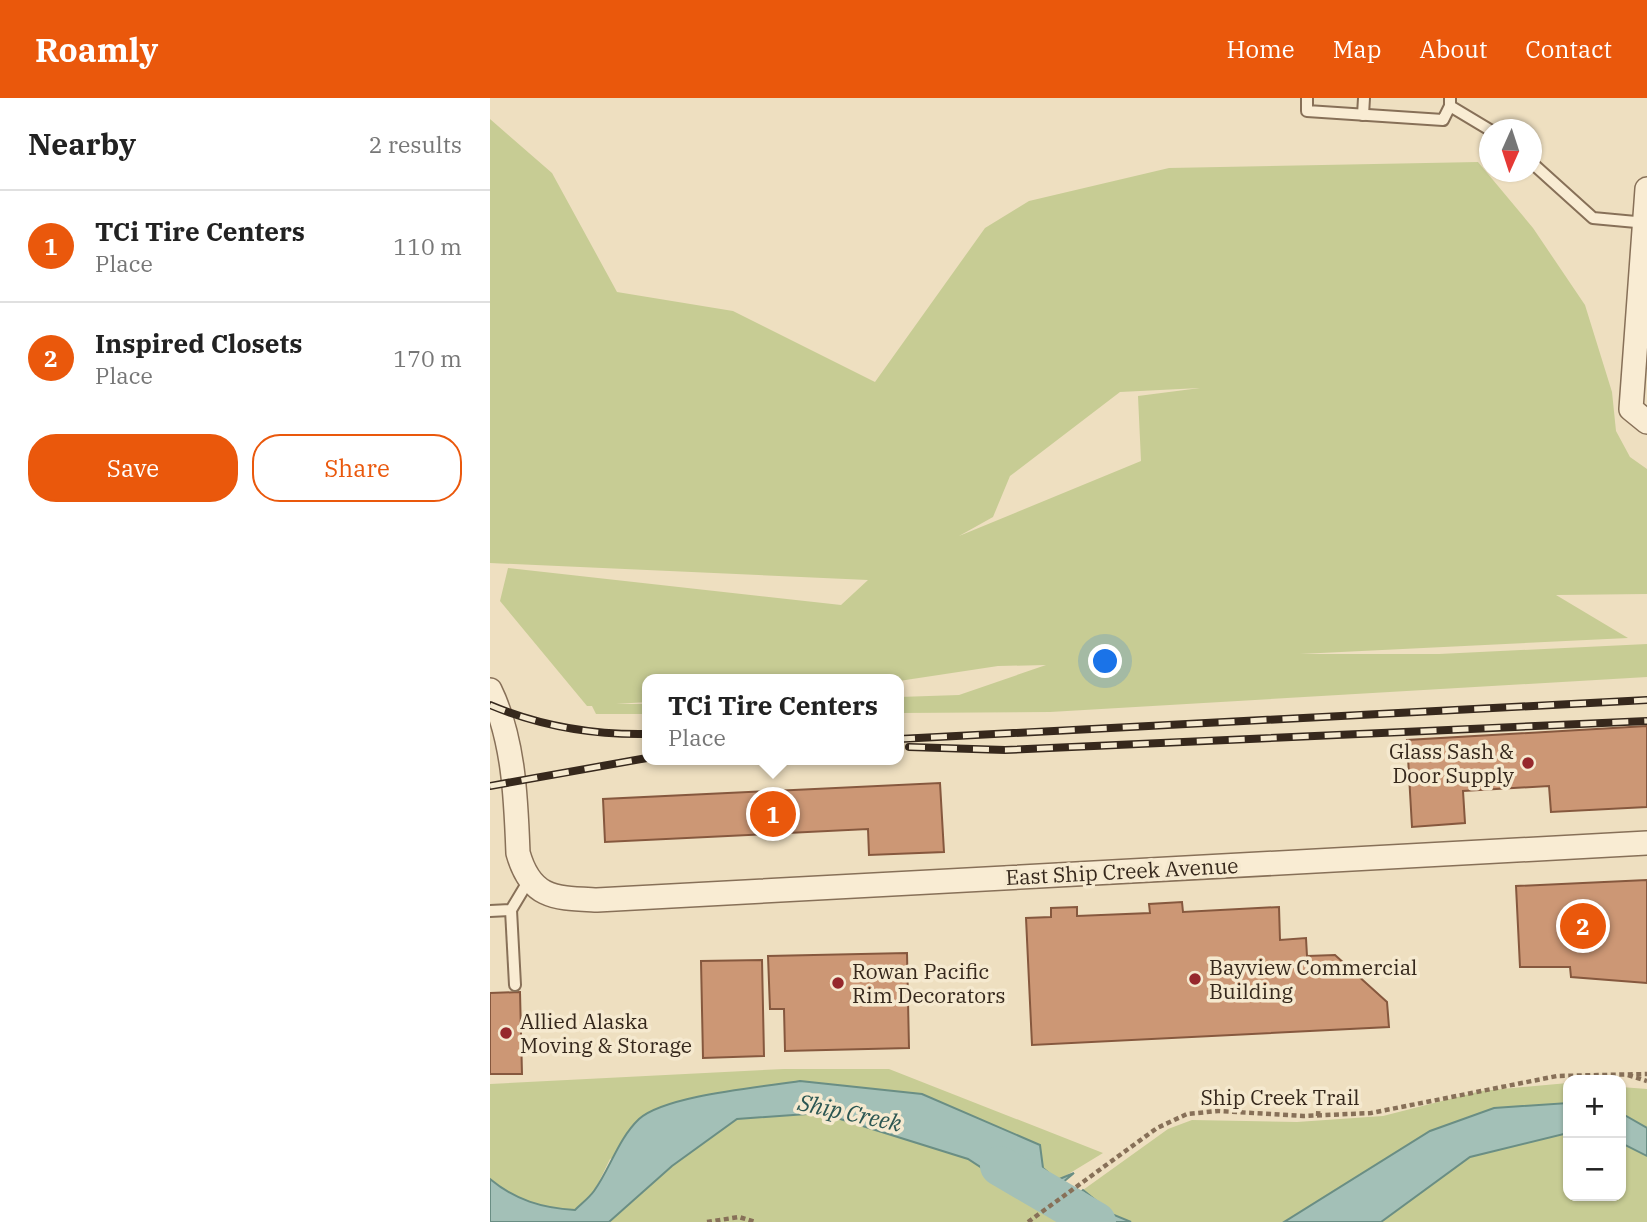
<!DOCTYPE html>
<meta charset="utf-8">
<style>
:root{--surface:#fff;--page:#f2f2f2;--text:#222;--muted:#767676;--line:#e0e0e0;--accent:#ea580c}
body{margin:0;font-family:"IBM Plex Serif",serif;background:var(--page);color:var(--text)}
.controls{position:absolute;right:21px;bottom:21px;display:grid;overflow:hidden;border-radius:14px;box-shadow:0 2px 5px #0004}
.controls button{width:63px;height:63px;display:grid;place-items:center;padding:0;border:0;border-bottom:2px solid var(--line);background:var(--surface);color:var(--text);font:35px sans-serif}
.compass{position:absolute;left:989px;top:21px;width:63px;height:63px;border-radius:50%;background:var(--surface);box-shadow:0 2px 5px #0004;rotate:183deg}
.you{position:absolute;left:616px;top:564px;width:24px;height:24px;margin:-18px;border:5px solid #fff;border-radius:50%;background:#1a73e8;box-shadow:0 0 0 10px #1a73e833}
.badge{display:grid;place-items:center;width:46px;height:46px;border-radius:50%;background:var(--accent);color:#fff;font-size:23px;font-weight:700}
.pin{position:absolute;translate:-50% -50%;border:4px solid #fff;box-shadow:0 2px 7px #0006}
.popup{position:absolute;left:152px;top:576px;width:262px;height:91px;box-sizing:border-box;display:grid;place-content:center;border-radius:14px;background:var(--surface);filter:drop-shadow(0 2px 5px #0005);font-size:23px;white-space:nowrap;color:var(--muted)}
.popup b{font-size:26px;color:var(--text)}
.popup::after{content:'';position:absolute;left:50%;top:100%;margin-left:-14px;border:14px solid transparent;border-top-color:var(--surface)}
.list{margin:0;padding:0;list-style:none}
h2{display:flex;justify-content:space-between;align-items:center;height:91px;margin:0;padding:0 28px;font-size:30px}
h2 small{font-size:23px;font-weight:400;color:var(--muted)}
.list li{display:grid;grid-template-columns:46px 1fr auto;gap:21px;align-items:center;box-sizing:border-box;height:112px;padding:0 28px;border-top:2px solid var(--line)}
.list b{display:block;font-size:26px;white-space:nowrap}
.list p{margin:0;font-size:23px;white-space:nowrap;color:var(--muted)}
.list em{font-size:23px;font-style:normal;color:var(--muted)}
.actions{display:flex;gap:14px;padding:21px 28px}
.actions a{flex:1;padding:16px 0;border:2px solid var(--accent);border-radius:28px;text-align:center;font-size:24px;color:var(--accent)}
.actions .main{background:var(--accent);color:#fff}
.map{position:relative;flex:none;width:1157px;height:1124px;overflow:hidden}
header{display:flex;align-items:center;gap:42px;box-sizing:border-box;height:98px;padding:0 35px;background:var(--accent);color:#fff}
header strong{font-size:33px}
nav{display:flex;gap:38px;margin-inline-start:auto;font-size:24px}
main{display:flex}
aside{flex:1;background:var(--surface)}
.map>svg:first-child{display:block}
.green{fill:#c7cc94;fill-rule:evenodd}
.water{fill:#a3c0b7;stroke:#6a8e84;stroke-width:2}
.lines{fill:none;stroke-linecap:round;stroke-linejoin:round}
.river{stroke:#a3c0b7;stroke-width:40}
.building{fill:#cc9775;stroke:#86583e;stroke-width:2}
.service-casing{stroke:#877058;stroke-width:14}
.minor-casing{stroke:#877058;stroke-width:26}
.path{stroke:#877058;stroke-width:4.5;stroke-dasharray:5 3.5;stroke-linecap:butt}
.service{stroke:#f9ecd3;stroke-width:10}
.minor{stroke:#f9ecd3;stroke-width:23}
.rail-casing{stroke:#36281c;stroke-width:8}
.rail{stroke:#f5e9cf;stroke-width:5;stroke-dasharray:16;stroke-linecap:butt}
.poi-dot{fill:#96282c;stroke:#f5e9cf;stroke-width:2.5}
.labels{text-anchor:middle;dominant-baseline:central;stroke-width:7;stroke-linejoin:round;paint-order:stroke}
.poi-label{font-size:21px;fill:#36281c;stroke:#f5e9cf;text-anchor:start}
.street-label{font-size:21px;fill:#36281c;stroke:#f5e9cf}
.water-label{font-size:23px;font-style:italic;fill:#2b5652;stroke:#f5e9cf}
</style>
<header>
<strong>Roamly</strong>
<nav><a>Home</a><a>Map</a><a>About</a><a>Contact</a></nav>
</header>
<main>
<aside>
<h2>Nearby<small>2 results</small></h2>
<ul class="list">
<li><span class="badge">1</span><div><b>TCi Tire Centers</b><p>Place</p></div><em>110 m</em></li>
<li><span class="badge">2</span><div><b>Inspired Closets</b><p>Place</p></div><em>170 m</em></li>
</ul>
<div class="actions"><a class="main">Save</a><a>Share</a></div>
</aside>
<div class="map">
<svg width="1157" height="1124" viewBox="0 0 1157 1124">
<rect width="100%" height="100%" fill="#eedfc0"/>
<g class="green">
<path d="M 0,21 L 62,75 L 127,194 L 243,213 L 385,284 L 495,130 L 539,103 L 679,70 L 988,64 L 1043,130 L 1095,207 L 1122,294 L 1126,333 L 1140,359 L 1157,371 L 1157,496 L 1066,497 L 1138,540 L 810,556 L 949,556 L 1157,546 L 1157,579 L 560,614 L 409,615 L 409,599 L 469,597 L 556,567 L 508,568 L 409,583 L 157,581 L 157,604 L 126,606 L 157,606 L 157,616 L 106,616 L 102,608 L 97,608 L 10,503 L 18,470 L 351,507 L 378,482 L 0,465 ZM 710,290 L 648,298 L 651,363 L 469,438 L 503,419 L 520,378 L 630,294 Z"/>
<path d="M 294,971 L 399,971 L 613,1055 L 567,1083 L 553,1070 L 550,1047 L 432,996 L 310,983 L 120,1061 L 104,1094 L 85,1112 C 52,1110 25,1102 0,1081 L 0,986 Z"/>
<path d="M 1078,985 L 1078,1005 L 1004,1010 L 794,1124 L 641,1124 L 624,1117 L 593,1092 L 678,1031 L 702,1022 L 807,1024 L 893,1018 L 991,993 Z"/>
<path d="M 1131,989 L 1157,991 L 1157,1030 L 1131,1015 Z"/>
<path d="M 331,1015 L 478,1061 L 575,1124 L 119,1124 L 182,1068 L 247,1021 Z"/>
<path d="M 1078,1035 L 1078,1098 L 1131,1098 L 1131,1045 L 1157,1058 L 1157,1124 L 891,1124 L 980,1059 Z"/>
</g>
<g class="water">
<path d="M 310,983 L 432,996 L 550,1047 L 553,1070 L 567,1082 L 584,1075 L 547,1106 L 478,1061 L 331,1015 L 247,1021 L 182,1068 L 119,1124 L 0,1124 L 0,1081 C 25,1102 52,1110 85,1112 C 91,1106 99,1100 104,1093 C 120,1071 128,1041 149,1021 C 176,997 273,989 310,983 Z"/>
<path d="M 1078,1005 L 1078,1035 L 980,1059 L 891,1124 L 794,1124 L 940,1033 L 1004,1010 Z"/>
<path d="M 1131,1015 L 1157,1030 L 1157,1058 L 1131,1045 Z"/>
<path d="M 593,1092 L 624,1117 L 641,1124 L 575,1124 L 566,1118 Z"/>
</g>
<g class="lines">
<path class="river" d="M 510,1068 L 606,1124"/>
</g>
<g class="building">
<path d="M 1157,628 L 1157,709 L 1061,714 L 1059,688 L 973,693 L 975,725 L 922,729 L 917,642 Z"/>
<path d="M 450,685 L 454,754 L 379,757 L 378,731 L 115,744 L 113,701 Z"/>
<path d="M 1157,782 L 1157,885 L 1081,879 L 1080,869 L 1030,869 L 1026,788 Z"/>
<path d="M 692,804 L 693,814 L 789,809 L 790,842 L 816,840 L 817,858 L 845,857 L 897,904 L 899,929 L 542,947 L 536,820 L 561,819 L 561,810 L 587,809 L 587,818 L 660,815 L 659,806 Z"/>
<path d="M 417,855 L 419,950 L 295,953 L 294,911 L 280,911 L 278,858 Z"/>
<path d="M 272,862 L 274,958 L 213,960 L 211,863 Z"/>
<path d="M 30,894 L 32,976 L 0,976 L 0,895 Z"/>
</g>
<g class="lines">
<g class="service-casing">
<g id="service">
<path d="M 817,0 L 817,13 L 953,22 L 960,8"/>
<path d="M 960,0 L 960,8 L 1000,32"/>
<path d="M 873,17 L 874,0"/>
<path d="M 1042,65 L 1103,120 L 1157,125"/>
<path d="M 21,812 L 25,887"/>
<path d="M 0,813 L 21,812 L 39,782"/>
</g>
</g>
<g class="minor-casing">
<g id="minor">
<path d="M 1157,91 L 1141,311 L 1157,324"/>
<path d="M 0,592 C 24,641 26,702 28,755 C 41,801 65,800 107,802 L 1157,745"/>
</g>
</g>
<g class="path">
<path d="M 1138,977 L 1157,983"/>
<path d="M 828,1018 L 829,1000"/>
<path d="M 217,1124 L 249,1119 L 265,1124"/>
<path d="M 538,1124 L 667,1030 L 697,1016 L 728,1013 L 813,1018 L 881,1015 L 1067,978 L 1157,976"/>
</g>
<use href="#service" class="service"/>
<use href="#minor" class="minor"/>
<g class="rail-casing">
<g id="rail">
<path d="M 0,607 C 50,628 102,637 157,636"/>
<path d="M 409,641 L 1157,602"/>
<path d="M 419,649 L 515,652 L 1157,623"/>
<path d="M 0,688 L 157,660"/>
</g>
</g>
<use href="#rail" class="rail"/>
</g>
<g class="poi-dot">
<circle cx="1038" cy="665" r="7"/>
<circle cx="705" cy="881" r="7"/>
<circle cx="348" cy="885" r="7"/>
<circle cx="16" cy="935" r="7"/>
</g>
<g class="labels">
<g class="poi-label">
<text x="1024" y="653" text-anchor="end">Glass Sash &amp;<tspan x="1024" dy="24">Door Supply</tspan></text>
<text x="719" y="869">Bayview Commercial<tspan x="719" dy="24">Building</tspan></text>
<text x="362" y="873">Rowan Pacific<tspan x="362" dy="24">Rim Decorators</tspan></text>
<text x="30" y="923">Allied Alaska<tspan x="30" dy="24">Moving &amp; Storage</tspan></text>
</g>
<g class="street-label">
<text transform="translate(632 773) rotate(-3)">East Ship Creek Avenue</text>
<text x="790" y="999">Ship Creek Trail</text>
</g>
<g class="water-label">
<text transform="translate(360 1014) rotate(12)">Ship Creek</text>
</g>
</g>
</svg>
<div class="controls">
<button>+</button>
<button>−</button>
</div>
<svg class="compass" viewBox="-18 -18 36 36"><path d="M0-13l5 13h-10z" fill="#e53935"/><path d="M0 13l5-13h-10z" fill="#767676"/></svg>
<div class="you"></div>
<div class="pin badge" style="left:283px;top:716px">1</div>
<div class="popup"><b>TCi Tire Centers</b>Place</div>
<div class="pin badge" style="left:1093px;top:828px">2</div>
</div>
</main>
